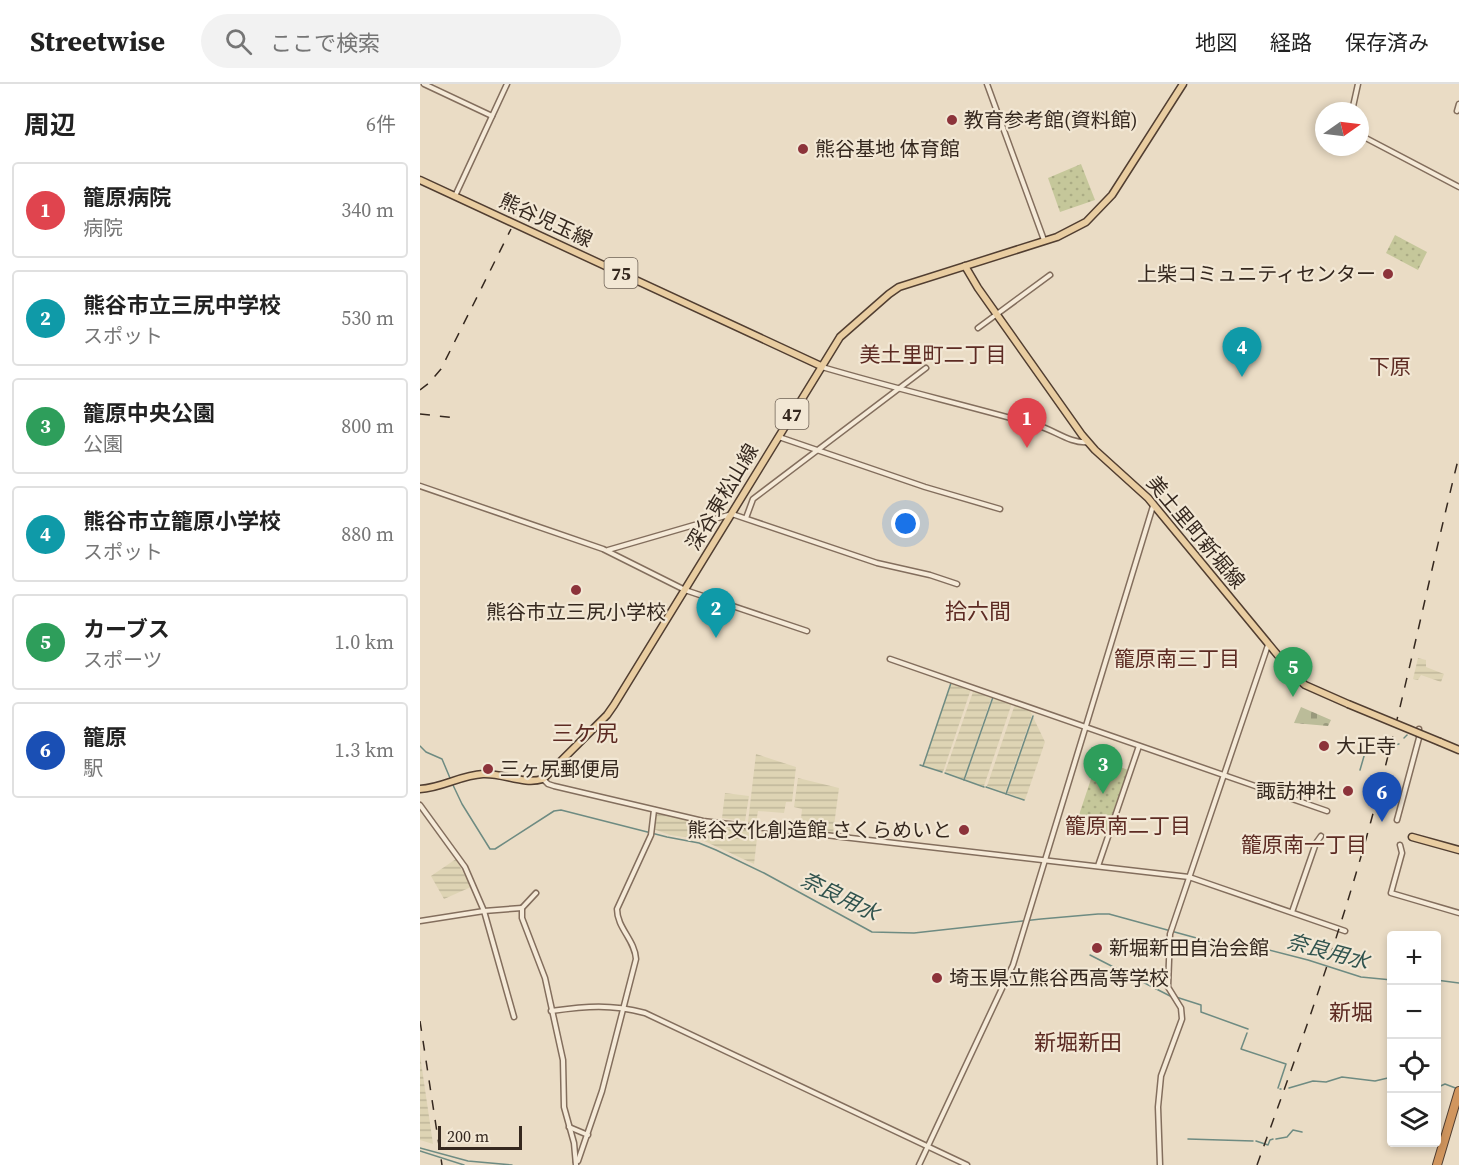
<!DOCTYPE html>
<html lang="ja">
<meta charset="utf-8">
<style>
:root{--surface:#fff;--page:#f2f2f2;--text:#222;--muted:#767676;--line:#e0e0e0;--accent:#8c333a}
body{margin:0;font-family:"Source Serif 4","Noto Sans JP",serif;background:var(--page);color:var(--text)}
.controls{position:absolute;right:18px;bottom:18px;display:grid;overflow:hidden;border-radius:6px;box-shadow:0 3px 9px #0003}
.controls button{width:54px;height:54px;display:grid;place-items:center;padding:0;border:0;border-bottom:2px solid var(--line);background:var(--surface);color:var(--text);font:30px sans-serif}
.compass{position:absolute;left:895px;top:18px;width:54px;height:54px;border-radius:50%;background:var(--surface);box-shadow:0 3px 9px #0003;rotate:76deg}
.scale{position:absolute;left:18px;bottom:15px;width:84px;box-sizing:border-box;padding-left:6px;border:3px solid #35281f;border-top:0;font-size:16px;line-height:21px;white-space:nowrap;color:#35281f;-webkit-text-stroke:4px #f2e7d4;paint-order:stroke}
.you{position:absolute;left:486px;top:440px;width:21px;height:21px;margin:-15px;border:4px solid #fff;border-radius:50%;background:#1a73e8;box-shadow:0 0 0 9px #1a73e833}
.badge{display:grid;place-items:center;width:39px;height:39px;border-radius:50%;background:var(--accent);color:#fff;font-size:20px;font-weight:700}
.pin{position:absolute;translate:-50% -50px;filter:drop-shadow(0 2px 3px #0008)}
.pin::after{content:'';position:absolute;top:32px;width:21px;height:18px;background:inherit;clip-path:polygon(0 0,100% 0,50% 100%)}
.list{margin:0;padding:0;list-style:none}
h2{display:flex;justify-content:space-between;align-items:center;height:78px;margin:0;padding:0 24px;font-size:26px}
h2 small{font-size:20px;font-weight:400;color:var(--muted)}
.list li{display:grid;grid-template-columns:39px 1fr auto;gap:18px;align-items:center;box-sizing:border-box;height:96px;margin:0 12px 12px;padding:0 12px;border:2px solid var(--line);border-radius:6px}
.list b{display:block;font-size:22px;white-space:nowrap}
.list p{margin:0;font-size:20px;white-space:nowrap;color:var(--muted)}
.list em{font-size:20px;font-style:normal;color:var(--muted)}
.icon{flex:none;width:33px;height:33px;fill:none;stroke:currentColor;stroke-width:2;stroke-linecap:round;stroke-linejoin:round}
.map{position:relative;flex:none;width:1039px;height:1081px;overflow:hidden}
header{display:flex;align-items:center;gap:36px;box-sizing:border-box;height:84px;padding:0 30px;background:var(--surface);border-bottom:2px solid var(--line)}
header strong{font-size:28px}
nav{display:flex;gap:33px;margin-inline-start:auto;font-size:21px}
.search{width:420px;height:54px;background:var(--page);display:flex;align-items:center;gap:15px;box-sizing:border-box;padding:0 21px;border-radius:33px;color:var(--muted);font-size:22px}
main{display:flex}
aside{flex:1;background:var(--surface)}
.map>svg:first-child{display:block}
.farmland{fill:url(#farmland-rules)}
.grass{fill:url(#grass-dots)}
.cemetery{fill:url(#cemetery-stones)}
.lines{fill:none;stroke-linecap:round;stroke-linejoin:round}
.stream{stroke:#6e8b82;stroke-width:1.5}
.minor-casing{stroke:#836e5d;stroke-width:7}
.major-casing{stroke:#513e31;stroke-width:9}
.highway-casing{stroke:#513e31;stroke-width:10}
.minor{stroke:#f5ead8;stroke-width:4}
.major{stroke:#e9cda1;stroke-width:6}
.highway{stroke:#d1965e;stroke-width:8}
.rail{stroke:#35281f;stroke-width:1.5;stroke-dasharray:10 10;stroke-linecap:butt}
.major-bridge-casing{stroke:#513e31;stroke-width:9;stroke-linecap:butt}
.major-bridge{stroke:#e9cda1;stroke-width:6}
.poi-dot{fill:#8c333a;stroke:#f2e7d4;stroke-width:2}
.labels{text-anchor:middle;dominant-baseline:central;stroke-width:4.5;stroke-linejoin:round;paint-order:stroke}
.shield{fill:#f2e7d4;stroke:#6e6155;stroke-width:1.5}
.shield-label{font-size:18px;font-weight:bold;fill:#35281f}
.poi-label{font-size:20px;fill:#35281f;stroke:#f2e7d4;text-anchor:start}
.street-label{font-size:20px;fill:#35281f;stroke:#f2e7d4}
.neighbourhood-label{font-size:21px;fill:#5d2b23;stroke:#f2e7d4}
.water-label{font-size:21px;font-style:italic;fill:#30534e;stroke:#f2e7d4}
.quarter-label{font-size:22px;fill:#5d2b23;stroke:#f2e7d4}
</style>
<header>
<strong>Streetwise</strong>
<div class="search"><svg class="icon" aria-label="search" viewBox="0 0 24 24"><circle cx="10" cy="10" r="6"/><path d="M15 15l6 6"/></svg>ここで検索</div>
<nav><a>地図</a><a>経路</a><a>保存済み</a></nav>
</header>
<main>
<aside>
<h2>周辺<small>6件</small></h2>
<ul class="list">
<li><span class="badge" style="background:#e0444e">1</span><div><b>籠原病院</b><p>病院</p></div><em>340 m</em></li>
<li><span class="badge" style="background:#0f9aa8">2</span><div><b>熊谷市立三尻中学校</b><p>スポット</p></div><em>530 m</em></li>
<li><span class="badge" style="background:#2e9e5b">3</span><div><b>籠原中央公園</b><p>公園</p></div><em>800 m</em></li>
<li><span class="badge" style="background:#0f9aa8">4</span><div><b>熊谷市立籠原小学校</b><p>スポット</p></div><em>880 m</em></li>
<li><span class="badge" style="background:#2e9e5b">5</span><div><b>カーブス</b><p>スポーツ</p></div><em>1.0 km</em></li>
<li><span class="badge" style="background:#1a4fb4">6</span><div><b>籠原</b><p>駅</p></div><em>1.3 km</em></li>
</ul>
</aside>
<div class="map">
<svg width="1039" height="1081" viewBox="0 0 1039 1081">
<defs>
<pattern id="farmland-rules" width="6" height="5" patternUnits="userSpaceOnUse" patternTransform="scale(1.5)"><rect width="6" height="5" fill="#ded4b4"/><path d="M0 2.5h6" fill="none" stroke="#bfb69a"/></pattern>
<pattern id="grass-dots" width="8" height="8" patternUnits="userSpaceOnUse" patternTransform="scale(1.5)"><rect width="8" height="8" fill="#c5c79a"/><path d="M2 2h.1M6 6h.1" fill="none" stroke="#aaab84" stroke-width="1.8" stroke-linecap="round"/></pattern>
<pattern id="cemetery-stones" width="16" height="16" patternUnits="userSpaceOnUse" patternTransform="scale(1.5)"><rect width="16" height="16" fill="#bbbc99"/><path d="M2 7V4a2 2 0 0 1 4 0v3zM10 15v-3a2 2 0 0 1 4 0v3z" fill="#99997c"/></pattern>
</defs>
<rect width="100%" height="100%" fill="#eadcc5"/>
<g class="farmland">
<path d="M 998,574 L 1006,576 L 1006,583 L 1024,590 L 1021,598 L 1001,591 L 998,596 L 993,595 Z"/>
<path d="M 531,599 L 551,605 L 523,688 L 503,681 Z"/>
<path d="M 554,605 L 572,612 L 544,695 L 525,688 Z"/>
<path d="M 574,612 L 592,619 L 564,702 L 545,696 Z"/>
<path d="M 595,620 L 610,625 L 612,631 L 585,709 L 567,702 Z"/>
<path d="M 613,633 L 625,658 L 605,716 L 587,709 Z"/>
<path d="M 336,670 L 376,683 L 372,718 L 366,718 L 364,729 L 338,727 L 336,739 L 328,738 Z"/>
<path d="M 378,694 L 419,704 L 413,749 L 380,745 L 382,725 L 374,723 Z"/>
<path d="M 305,709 L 329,712 L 325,737 L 302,734 Z"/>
<path d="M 235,729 L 282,739 L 280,755 L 250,751 L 233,745 Z"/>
<path d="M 284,739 L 338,746 L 334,780 L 282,756 Z"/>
<path d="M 36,775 L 51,803 L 24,815 L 11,792 Z"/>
<path d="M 0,971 L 13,1060 L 0,1056 Z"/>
</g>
<g class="grass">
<path d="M 661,80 L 675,116 L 640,128 L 628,94 Z"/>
<path d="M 975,151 L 1007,168 L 998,186 L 966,169 Z"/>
<path d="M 678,674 L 708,686 L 687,745 L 658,734 Z"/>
</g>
<path class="cemetery" d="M 881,623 L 911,636 L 908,642 L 874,639 Z"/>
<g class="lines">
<g class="stream">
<path d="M 984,654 L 987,651"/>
<path d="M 974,661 L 979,660"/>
<path d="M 0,662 L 6,668 L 22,675 L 30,694"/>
<path d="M 500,681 L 522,688"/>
<path d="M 503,682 L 531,599"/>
<path d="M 940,686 L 949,655"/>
<path d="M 525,689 L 564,703"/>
<path d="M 544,696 L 573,613"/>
<path d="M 32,699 L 42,720 L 70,765 L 75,765 L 134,727 L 141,726 L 247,753 L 279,759 L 296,766 L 344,789 L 452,848 L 494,849 L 621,835 L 678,830 L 689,830 L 802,861 L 822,859 L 888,876 L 941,893 L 972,896"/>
<path d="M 566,703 L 604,716"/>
<path d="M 586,710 L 613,632"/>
<path d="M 670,871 L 752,913"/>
<path d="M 1016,896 L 1039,899"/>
<path d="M 756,913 L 781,921 L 781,928 L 828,945"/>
<path d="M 827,949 L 821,965 L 866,980 L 858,1004"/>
<path d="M 869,1004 L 893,997 L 906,998 L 922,993 L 955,997 L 972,993"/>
<path d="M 1016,1004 L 1025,1000 L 1038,1005"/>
<path d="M 860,1005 L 861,1005"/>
<path d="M 768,1055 L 833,1057"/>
<path d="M 856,1055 L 867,1053 L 873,1046 L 882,1048"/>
<path d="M 836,1057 L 848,1061 L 850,1056 L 853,1055"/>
<path d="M 0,1064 L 48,1077 L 92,1081"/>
<path d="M 0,1067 L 44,1081"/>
</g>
<g class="minor-casing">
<g id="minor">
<path d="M 4,0 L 72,32"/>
<path d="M 567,0 L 624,156"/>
<path d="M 932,27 L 938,0"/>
<path d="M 1037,27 L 1039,20"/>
<path d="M 940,51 L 1039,103"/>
<path d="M 35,112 L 87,0"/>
<path d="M 558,244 L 630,191"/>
<path d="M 402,283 C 473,304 545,321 616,341 C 633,345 650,360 668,358"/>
<path d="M 359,353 L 505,403 L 580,425"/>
<path d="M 0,402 L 183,465 L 265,506 L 387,547"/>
<path d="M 326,434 L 333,415 L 506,284"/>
<path d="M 188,466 L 312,430 L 457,479 L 510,491 L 537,500"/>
<path d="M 470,575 L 907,727"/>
<path d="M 123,695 L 128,700 L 134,702 L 283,737 L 769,793 L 925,847"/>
<path d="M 0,721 L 45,783 L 64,827 L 94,933"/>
<path d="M 977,736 L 999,654 L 999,645"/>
<path d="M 980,761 L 982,769 L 971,809 L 1039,829"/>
<path d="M 678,782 L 719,662"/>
<path d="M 116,809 L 102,824 L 102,834 L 125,894 L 143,976 L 144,1023 L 154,1059 L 156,1081"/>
<path d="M 872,828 L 896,759 L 901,752"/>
<path d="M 0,837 L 64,827 L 102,824"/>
<path d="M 131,927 C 167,922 191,920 225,929 L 547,1081"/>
<path d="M 149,1043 L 168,1051"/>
<path d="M 156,1078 L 158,1077 L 182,1007 L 216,875 C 215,856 197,844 197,825 L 231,751 L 234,726"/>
<path d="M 499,1081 L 593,881 L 733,422"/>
<path d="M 740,1081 L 738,1023 L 741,992 L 762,935 L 761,924 L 748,903 L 750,850 L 848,561"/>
</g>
</g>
<g class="major-casing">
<g id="major">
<path d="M 0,96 L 401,282"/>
<path d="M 545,182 L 558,204 L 662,351 L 675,366 L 728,414 L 875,592 L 885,601 L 928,620"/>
<path d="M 1020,658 L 1039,666"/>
<path d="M 0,705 C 22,704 41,691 63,690 C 84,689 103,701 123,695 L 187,631 L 194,621 L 420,253 L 469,210 L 479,203 L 637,153 L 666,138 L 692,111 L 763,0"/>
<path d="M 992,753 L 1039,766"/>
</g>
</g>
<g class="highway-casing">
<path id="highway" d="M 1017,1081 L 1039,1007"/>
</g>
<use href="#minor" class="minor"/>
<use href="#major" class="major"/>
<use href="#highway" class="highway"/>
<g class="rail">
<path d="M 0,306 L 9,299 L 21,285 L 91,145"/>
<path d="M 0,330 L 36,334"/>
<path d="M 0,937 L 22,1081"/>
<path d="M 837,1081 C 878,968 919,854 951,737 C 984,616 1009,493 1039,372"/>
</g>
<g class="major-bridge-casing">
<path id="major-bridge" d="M 928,620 L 1020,658"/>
</g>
<use href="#major-bridge" class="major-bridge"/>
</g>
<g class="poi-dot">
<circle cx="532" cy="36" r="6"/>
<circle cx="383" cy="65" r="6"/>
<circle cx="968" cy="190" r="6"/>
<circle cx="156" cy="506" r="6"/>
<circle cx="904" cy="662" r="6"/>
<circle cx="68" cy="685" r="6"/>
<circle cx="928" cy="707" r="6"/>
<circle cx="544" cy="746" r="6"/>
<circle cx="677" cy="864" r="6"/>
<circle cx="517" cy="894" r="6"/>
</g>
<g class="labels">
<g class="shield">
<rect x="184.5" y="174" width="33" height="30" rx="4.5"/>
<rect x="355.5" y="315" width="33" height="30" rx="4.5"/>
</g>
<g class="shield-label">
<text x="201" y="189">75</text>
<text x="372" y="330">47</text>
</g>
<g class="poi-label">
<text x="544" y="36">教育参考館(資料館)</text>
<text x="395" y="65">熊谷基地 体育館</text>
<text x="956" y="190" text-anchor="end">上柴コミュニティセンター</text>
<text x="156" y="528" text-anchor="middle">熊谷市立三尻小学校</text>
<text x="916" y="662">大正寺</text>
<text x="80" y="685">三ヶ尻郵便局</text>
<text x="916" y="707" text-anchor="end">諏訪神社</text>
<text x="532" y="746" text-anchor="end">熊谷文化創造館 さくらめいと</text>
<text x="689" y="864">新堀新田自治会館</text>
<text x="529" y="894">埼玉県立熊谷西高等学校</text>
</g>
<g class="street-label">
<text transform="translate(126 136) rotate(25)">熊谷児玉線</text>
<text transform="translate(302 413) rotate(-59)">深谷東松山線</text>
<text transform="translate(776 448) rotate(50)">美土里町新堀線</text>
</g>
<g class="neighbourhood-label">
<text x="513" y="270">美土里町二丁目</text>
<text x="970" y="282">下原</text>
<text x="757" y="574">籠原南三丁目</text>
<text x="708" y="741">籠原南二丁目</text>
<text x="884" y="760">籠原南一丁目</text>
</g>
<g class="water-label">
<text transform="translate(420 812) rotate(26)">奈良用水</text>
<text transform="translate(908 867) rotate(15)">奈良用水</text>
</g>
<g class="quarter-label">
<text x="558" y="527">拾六間</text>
<text x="165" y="649">三ケ尻</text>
<text x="931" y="928">新堀</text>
<text x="658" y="958">新堀新田</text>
</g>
</g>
</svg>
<div class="controls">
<button>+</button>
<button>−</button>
<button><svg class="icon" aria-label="locate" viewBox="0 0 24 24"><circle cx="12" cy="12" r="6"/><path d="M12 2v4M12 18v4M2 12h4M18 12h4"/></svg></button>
<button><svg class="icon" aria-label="layers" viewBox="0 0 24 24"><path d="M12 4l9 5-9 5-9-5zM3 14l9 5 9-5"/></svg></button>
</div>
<svg class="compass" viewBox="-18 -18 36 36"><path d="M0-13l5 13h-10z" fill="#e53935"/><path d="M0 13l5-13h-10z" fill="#767676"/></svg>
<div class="scale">200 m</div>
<div class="you"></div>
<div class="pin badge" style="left:607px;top:364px;background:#e0444e">1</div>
<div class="pin badge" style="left:296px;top:554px;background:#0f9aa8">2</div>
<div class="pin badge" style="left:683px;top:710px;background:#2e9e5b">3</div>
<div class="pin badge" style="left:822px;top:293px;background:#0f9aa8">4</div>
<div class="pin badge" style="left:873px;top:613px;background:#2e9e5b">5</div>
<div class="pin badge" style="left:962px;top:738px;background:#1a4fb4">6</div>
</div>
</main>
